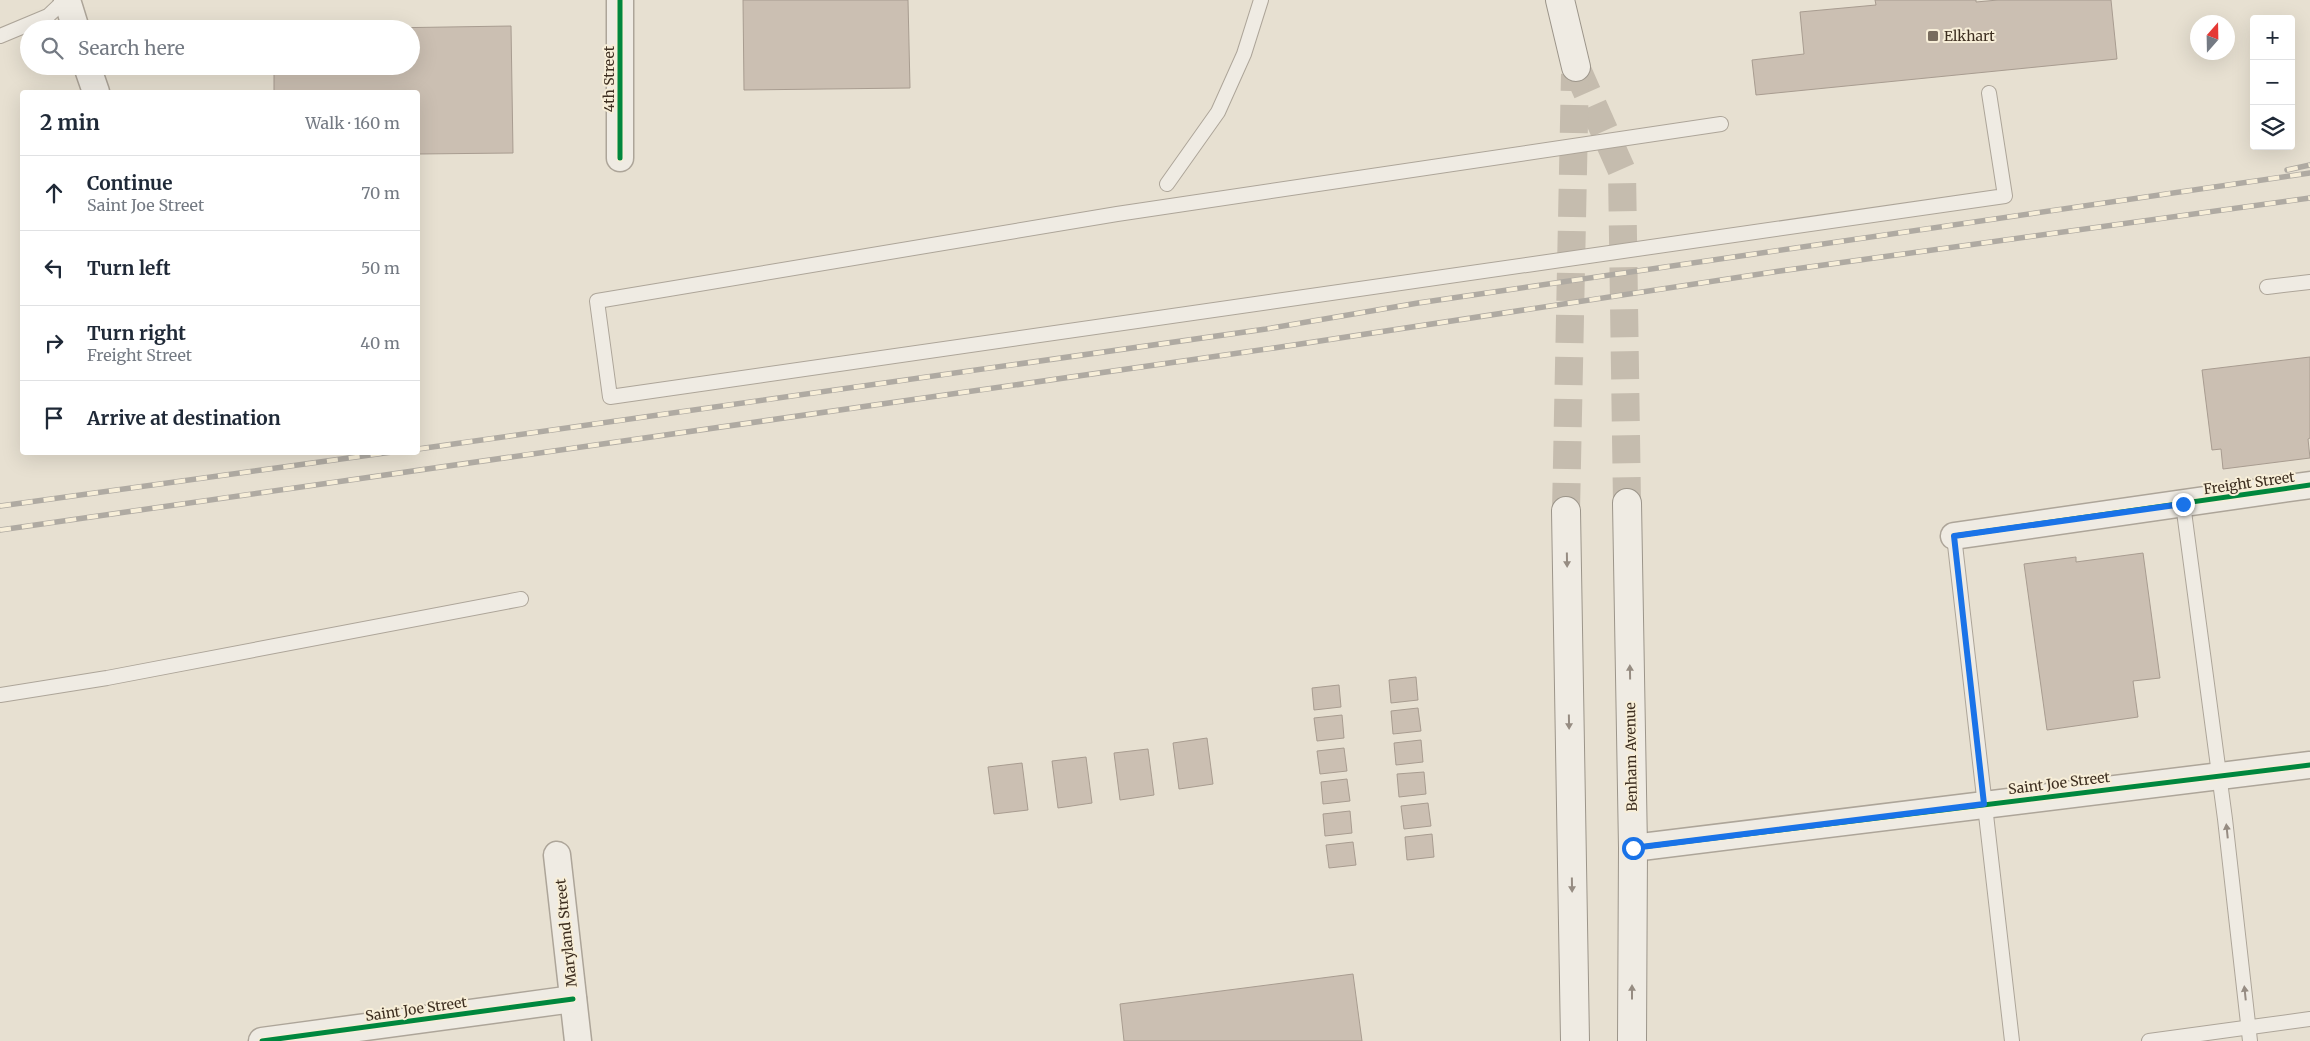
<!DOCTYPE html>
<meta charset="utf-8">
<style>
:root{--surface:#fff;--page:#f2f2f3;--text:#1f2937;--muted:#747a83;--line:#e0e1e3}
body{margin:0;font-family:Merriweather,serif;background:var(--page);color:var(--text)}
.controls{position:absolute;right:15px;top:15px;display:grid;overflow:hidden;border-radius:5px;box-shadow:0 5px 20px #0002}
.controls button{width:45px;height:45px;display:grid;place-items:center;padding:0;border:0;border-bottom:1px solid var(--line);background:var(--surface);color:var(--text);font:25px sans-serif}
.compass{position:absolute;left:2190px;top:15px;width:45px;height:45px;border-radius:50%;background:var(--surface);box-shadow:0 5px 20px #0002;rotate:20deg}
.stop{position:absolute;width:15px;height:15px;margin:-11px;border:4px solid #1a73e8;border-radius:50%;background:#fff}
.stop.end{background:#1a73e8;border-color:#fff;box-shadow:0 1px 5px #0008}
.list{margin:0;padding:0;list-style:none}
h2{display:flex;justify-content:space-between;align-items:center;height:65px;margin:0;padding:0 20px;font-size:21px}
h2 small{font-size:16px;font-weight:400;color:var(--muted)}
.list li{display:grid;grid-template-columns:32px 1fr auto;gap:15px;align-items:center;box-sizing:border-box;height:75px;padding:0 20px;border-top:1px solid var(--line)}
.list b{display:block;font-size:19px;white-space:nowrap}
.list p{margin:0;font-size:16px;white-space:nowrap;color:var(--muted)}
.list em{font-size:16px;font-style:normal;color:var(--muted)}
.icon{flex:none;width:28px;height:28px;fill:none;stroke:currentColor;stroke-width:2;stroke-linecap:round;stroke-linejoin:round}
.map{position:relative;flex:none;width:2310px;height:1041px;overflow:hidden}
.search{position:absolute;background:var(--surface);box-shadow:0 5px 20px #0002;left:20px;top:20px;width:400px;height:55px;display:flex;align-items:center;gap:12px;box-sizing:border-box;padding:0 18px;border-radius:28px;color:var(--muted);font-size:19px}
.panel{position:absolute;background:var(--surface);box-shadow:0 5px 20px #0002;left:20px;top:90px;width:400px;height:365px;border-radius:5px}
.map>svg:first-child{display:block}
.building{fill:#cbbfb2;stroke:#a89c90}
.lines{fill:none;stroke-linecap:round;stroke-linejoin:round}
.secondary-tunnel{stroke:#c5bcae;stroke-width:28;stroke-dasharray:28 14;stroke-linecap:butt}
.service-casing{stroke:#ada599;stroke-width:16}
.minor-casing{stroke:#ada599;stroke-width:29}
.secondary-casing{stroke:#9c958a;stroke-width:30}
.service{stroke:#efebe3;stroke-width:14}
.minor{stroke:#efebe3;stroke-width:26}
.secondary{stroke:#efebe3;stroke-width:28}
.rail-casing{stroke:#afaaa2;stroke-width:5.5}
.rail{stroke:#f7eed8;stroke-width:4;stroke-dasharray:11;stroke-linecap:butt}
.cycleway-casing{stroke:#f7eed8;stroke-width:8}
.cycleway{stroke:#00873e;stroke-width:5}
.oneway{fill:#968c82}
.route{stroke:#1a73e8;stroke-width:6}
.poi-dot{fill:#786c5e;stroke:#f7eed8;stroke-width:2}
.labels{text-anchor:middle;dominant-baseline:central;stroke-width:4;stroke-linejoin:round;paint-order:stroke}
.poi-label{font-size:14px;fill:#3d2e20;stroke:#f7eed8;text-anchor:start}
.street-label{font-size:14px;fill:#3d2e20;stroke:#f7eed8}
</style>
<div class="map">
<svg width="2310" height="1041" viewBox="0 0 2310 1041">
<rect width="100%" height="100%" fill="#e7e0d1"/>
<g class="building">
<path d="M 743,0 L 908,0 L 910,88 L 744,90 Z"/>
<path d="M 1875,0 L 1976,0 L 1976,2 L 1998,0 L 2111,0 L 2117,59 L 1756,95 L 1752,60 L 1804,54 L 1800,12 L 1876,5 Z"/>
<path d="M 511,26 L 513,153 L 418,154 L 418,92 L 274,92 L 274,66 L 411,66 L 411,29 L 320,29 Z"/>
<path d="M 2310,357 L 2310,438 L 2308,439 L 2310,458 L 2223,469 L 2221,449 L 2212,450 L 2202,370 Z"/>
<path d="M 2143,553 L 2160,678 L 2133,681 L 2138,717 L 2047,730 L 2024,564 L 2076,557 L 2076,562 Z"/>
<path d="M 1416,677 L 1418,700 L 1391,703 L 1389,680 Z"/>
<path d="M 1339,685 L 1341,707 L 1314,710 L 1312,688 Z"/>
<path d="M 1418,708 L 1421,731 L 1393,734 L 1391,711 Z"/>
<path d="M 1342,715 L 1344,738 L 1317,741 L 1314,718 Z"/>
<path d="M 1207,738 L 1213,784 L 1179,789 L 1173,743 Z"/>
<path d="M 1421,740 L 1423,762 L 1396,765 L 1394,743 Z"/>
<path d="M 1344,748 L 1347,771 L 1320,774 L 1317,751 Z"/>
<path d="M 1148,749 L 1154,795 L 1120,800 L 1114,753 Z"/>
<path d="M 1086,757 L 1092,803 L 1058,808 L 1052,761 Z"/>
<path d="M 1022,763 L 1028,810 L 994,814 L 988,767 Z"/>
<path d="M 1424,772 L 1426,794 L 1399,797 L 1397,774 Z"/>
<path d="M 1347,779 L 1350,801 L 1323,804 L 1321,782 Z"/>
<path d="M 1428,803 L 1431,826 L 1404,829 L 1401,806 Z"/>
<path d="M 1350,811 L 1352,833 L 1325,836 L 1323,814 Z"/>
<path d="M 1432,834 L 1434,857 L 1407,860 L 1405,837 Z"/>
<path d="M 1353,842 L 1356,865 L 1329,868 L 1326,845 Z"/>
<path d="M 1353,974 L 1362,1041 L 1124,1041 L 1120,1004 Z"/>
</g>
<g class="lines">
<g class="secondary-tunnel">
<path d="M 1576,67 L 1622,171 L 1627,503"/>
<path d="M 1566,511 L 1575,74"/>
</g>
<g class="service-casing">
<g id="service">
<path d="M 0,36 L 48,16 L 65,0"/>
<path d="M 1721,124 L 1117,214 L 597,301 L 610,397 L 2005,196 L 1989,93"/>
<path d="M 1167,184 L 1218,112 L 1244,54 L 1261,0"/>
<path d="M 2267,287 L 2310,282"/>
<path d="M 2183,504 L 2225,819 L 2250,1041"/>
<path d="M 1954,536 L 2012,1041"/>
<path d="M 0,695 L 107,678 L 521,599"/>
<path d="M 2149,1041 L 2310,1019"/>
</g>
</g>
<g class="minor-casing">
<g id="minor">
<path d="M 67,0 L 76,29"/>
<path d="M 620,0 L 620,158"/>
<path d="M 87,66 L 96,92"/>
<path d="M 1954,536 L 2310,485"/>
<path d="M 1633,848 L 2310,765"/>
<path d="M 557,855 L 578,1041"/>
<path d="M 262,1041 L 573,999"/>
</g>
</g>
<g class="secondary-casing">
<g id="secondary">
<path d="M 1560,0 L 1576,67"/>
<path d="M 1627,503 L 1633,848 L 1632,1041"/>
<path d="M 1566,511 L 1575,1041"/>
</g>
</g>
<use href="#service" class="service"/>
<use href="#minor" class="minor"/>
<use href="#secondary" class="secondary"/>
<g class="rail-casing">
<g id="rail">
<path d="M 2287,170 L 2310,165"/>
<path d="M 418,449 L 1266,329 L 1418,303 L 2310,173"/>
<path d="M 0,506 L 392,452"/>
<path d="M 0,530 L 1274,348 L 1780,271 L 2310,198"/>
</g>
</g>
<use href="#rail" class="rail"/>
<g class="cycleway-casing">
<g id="cycleway">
<path d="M 620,0 L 620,158"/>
<path d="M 1954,536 L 2310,485"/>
<path d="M 1633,848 L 2310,765"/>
<path d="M 262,1041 L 573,999"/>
</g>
</g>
<use href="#cycleway" class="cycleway"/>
</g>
<defs><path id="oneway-solid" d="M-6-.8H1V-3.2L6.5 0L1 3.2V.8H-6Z" transform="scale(1.25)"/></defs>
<g class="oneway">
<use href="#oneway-solid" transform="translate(1567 560) rotate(89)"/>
<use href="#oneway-solid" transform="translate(1630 672) rotate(-91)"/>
<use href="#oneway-solid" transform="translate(1569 722) rotate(89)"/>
<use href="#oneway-solid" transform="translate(2227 831) rotate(-96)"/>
<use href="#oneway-solid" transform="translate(1572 885) rotate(89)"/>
<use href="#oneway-solid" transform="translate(1632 992) rotate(-90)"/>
<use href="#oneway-solid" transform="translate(2245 993) rotate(-96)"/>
</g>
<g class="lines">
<path class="route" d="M 1633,848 L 1984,804 L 1954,536 L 2183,504"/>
</g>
<rect class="poi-dot" x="1927" y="30" width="12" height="12" rx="2.5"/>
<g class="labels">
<g class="poi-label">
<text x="1944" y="36">Elkhart</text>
</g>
<g class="street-label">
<text transform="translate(609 79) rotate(-90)">4th Street</text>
<text transform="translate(2249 483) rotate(-8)">Freight Street</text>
<text transform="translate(1631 757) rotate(-91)">Benham Avenue</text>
<text transform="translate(2059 783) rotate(-7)">Saint Joe Street</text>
<text transform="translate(566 933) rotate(-96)">Maryland Street</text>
<text transform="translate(416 1009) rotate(-8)">Saint Joe Street</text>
</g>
</g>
</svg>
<div class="controls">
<button>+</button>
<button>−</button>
<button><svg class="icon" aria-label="layers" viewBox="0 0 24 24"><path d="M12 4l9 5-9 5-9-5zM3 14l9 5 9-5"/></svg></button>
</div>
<svg class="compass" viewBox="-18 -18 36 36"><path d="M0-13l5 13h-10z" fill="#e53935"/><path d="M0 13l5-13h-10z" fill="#747a83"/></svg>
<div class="stop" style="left:1633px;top:848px"></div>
<div class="stop end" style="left:2183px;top:504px"></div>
<div class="search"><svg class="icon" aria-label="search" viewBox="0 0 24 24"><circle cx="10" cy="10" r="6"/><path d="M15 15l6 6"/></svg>Search here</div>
<section class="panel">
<h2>2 min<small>Walk · 160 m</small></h2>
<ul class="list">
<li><svg class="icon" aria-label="ahead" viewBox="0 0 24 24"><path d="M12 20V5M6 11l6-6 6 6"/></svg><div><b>Continue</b><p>Saint Joe Street</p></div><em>70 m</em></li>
<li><svg class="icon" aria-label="left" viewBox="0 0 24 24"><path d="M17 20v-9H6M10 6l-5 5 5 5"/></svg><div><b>Turn left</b></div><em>50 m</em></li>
<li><svg class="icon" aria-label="right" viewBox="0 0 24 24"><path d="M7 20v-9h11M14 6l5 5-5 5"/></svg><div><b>Turn right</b><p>Freight Street</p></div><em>40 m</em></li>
<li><svg class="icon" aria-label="arrive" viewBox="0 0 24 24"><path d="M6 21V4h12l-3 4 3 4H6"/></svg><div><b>Arrive at destination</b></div></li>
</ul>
</section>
</div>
